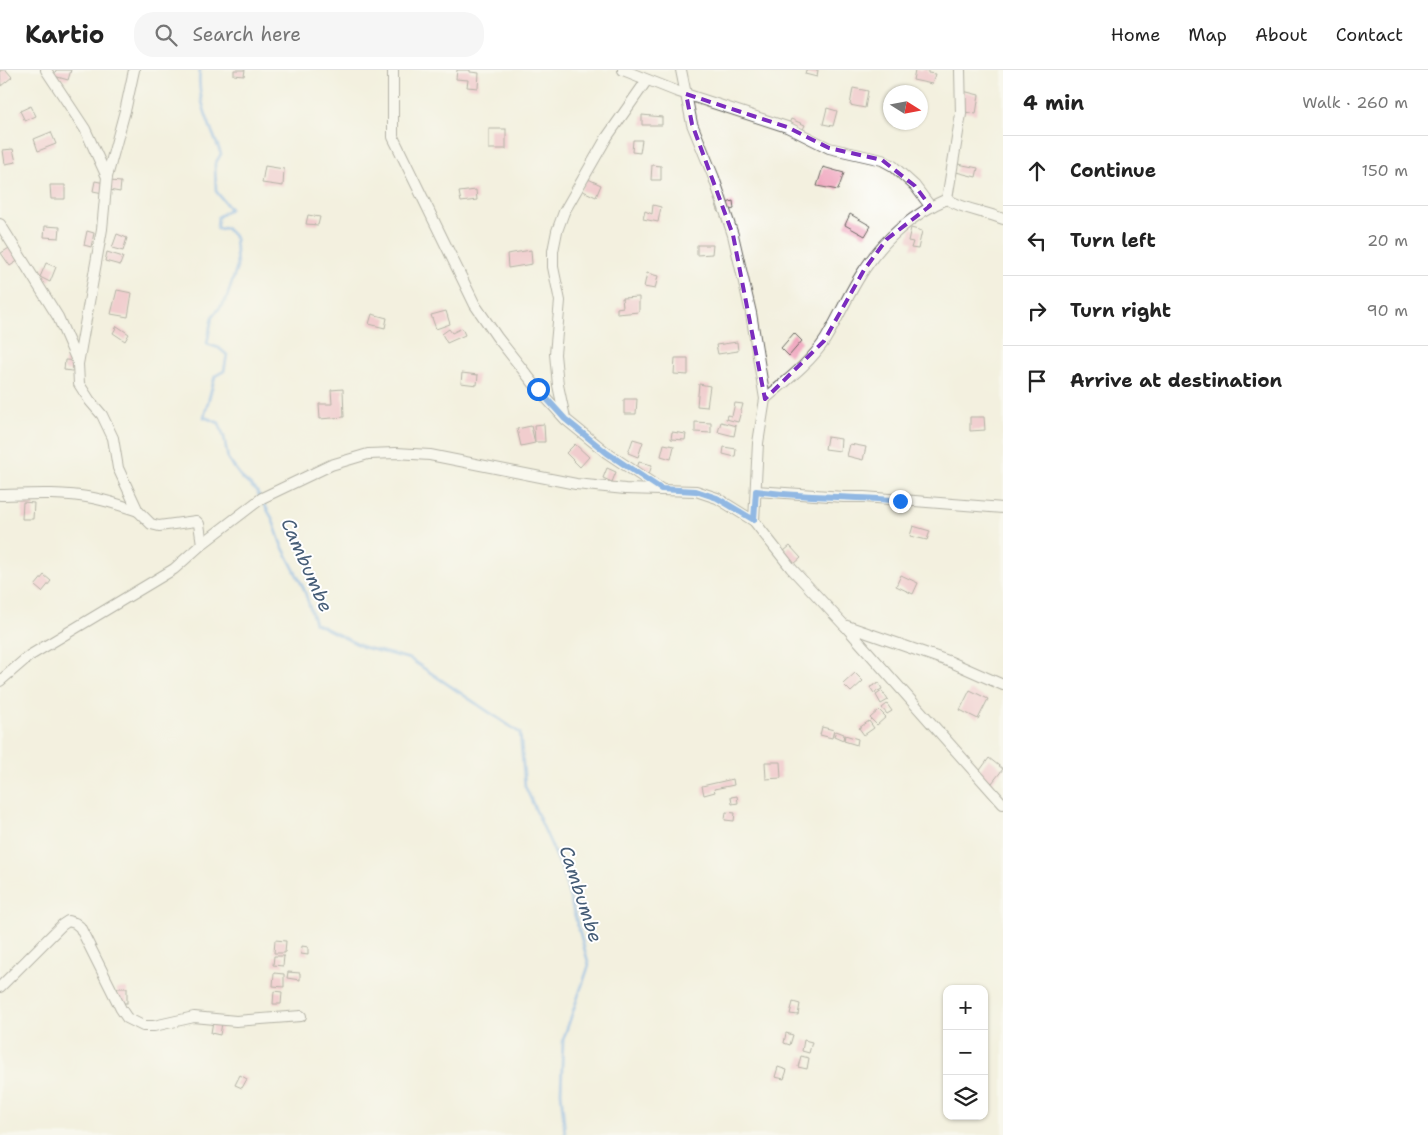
<!DOCTYPE html>
<meta charset="utf-8">
<style>
:root{--surface:#fff;--page:#f6f6f6;--text:#222;--muted:#767676;--line:#e0e0e0}
body{margin:0;font-family:"Shantell Sans",sans-serif;background:var(--page);color:var(--text)}
.controls{position:absolute;right:15px;bottom:15px;display:grid;overflow:hidden;border-radius:10px;box-shadow:0 1px 4px #0004}
.controls button{width:45px;height:45px;display:grid;place-items:center;padding:0;border:0;border-bottom:1px solid var(--line);background:var(--surface);color:var(--text);font:25px sans-serif}
.compass{position:absolute;left:883px;top:15px;width:45px;height:45px;border-radius:50%;background:var(--surface);box-shadow:0 1px 4px #0004;rotate:101deg}
.stop{position:absolute;width:15px;height:15px;margin:-11px;border:4px solid #1a73e8;border-radius:50%;background:#fff}
.stop.end{background:#1a73e8;border-color:#fff;box-shadow:0 1px 5px #0008}
.list{margin:0;padding:0;list-style:none}
h2{display:flex;justify-content:space-between;align-items:center;height:65px;margin:0;padding:0 20px;font-size:21px}
h2 small{font-size:16px;font-weight:400;color:var(--muted)}
.list li{display:grid;grid-template-columns:32px 1fr auto;gap:15px;align-items:center;box-sizing:border-box;height:70px;padding:0 20px;border-top:1px solid var(--line)}
.list b{display:block;font-size:19px;white-space:nowrap}
.list em{font-size:16px;font-style:normal;color:var(--muted)}
.icon{flex:none;width:28px;height:28px;fill:none;stroke:currentColor;stroke-width:2;stroke-linecap:round;stroke-linejoin:round}
.map{position:relative;flex:none;width:1003px;height:1065px;overflow:hidden}
header{display:flex;align-items:center;gap:30px;box-sizing:border-box;height:70px;padding:0 25px;background:var(--surface);border-bottom:1px solid var(--line)}
header strong{font-size:24px}
nav{display:flex;gap:28px;margin-inline-start:auto;font-size:18px}
.search{width:350px;height:45px;background:var(--page);display:flex;align-items:center;gap:12px;box-sizing:border-box;padding:0 18px;border-radius:20px;color:var(--muted);font-size:19px}
main{display:flex}
aside{flex:1;background:var(--surface)}
.map>svg:first-child{display:block}
.lines{fill:none;stroke-linecap:round;stroke-linejoin:round}
.stream{stroke:#7aace6;stroke-width:3}
.building{fill:#efa3bb}
.street-casing{stroke:#676660;stroke-width:12}
.street{stroke:#fff;stroke-width:10}
.route{stroke:#1a73e8;stroke-width:6}
.marked{fill:none;stroke:#7b2cbf;stroke-width:4;stroke-dasharray:10 6;stroke-linejoin:round}
.labels{text-anchor:middle;dominant-baseline:central;stroke-width:4;stroke-linejoin:round;paint-order:stroke}
.water-label{font-size:19px;font-style:italic;fill:#465d77;stroke:#fff}
</style>
<header>
<strong>Kartio</strong>
<div class="search"><svg class="icon" aria-label="search" viewBox="0 0 24 24"><circle cx="10" cy="10" r="6"/><path d="M15 15l6 6"/></svg>Search here</div>
<nav><a>Home</a><a>Map</a><a>About</a><a>Contact</a></nav>
</header>
<main>
<div class="map">
<svg width="1003" height="1065" viewBox="0 0 1003 1065">
<rect width="100%" height="100%" fill="#fff"/>
<filter id="ink" filterUnits="userSpaceOnUse"><feTurbulence type="fractalNoise" baseFrequency=".02" numOctaves="2"/><feDisplacementMap in="SourceGraphic" scale="10" xChannelSelector="R" yChannelSelector="G"/><feConvolveMatrix kernelMatrix="1 2 1 2 8 2 1 2 1" color-interpolation-filters="sRGB"/></filter>
<filter id="wash" filterUnits="userSpaceOnUse"><feTurbulence type="fractalNoise" baseFrequency=".0096" numOctaves="4" result="noise"/><feDisplacementMap in="SourceGraphic" scale="20" xChannelSelector="R" yChannelSelector="G"/><feGaussianBlur stdDeviation="1.12" result="paint"/><feColorMatrix in="noise" values="0 0 0 0 0 0 0 0 0 0 0 0 0 0 0 0 0 1.4 0 .05"/><feComposite in="paint" operator="in"/></filter>
<g filter="url(#wash)">
<rect width="100%" height="100%" fill="#f3f0df"/>
<g class="lines">
<path class="stream" d="M 200,0 C 196,29 211,58 221,84 L 215,94 L 216,121 L 230,139 L 218,147 L 217,159 L 226,158 L 235,167 L 237,197 L 226,230 L 212,247 L 207,274 L 219,278 L 227,285 L 224,301 L 215,306 L 204,347 L 219,353 L 224,367 L 228,389 L 242,408 L 256,420 L 272,448 L 281,474 L 304,519 L 315,553 L 363,577 L 410,589 L 520,663 L 525,716 L 561,797 L 589,895 L 563,970 L 561,1022 L 565,1065"/>
</g>
<g id="blocks">
<g class="building">
<path d="M 0,0 L 6,0 L 12,7 L 1,16 Z"/>
<path d="M 56,0 L 71,0 L 68,10 L 54,6 Z"/>
<path d="M 234,0 L 245,0 L 244,6 L 234,5 Z"/>
<path d="M 457,0 L 470,0 L 470,2 L 479,3 L 478,18 L 467,17 L 468,10 L 456,9 Z"/>
<path d="M 806,0 L 818,0 L 817,7 L 805,4 Z"/>
<path d="M 915,0 L 928,0 L 928,3 L 935,4 L 932,14 L 913,10 Z"/>
<path d="M 853,18 L 868,21 L 865,38 L 850,35 Z"/>
<path d="M 963,21 L 979,25 L 976,44 L 960,41 Z"/>
<path d="M 31,36 L 36,46 L 25,51 L 20,41 Z"/>
<path d="M 827,38 L 837,41 L 833,56 L 823,54 Z"/>
<path d="M 642,45 L 662,47 L 662,55 L 642,55 Z"/>
<path d="M 791,49 L 805,55 L 802,62 L 788,56 Z"/>
<rect x="489" y="59" width="17" height="20"/>
<path d="M 51,62 L 56,74 L 38,81 L 34,69 Z"/>
<path d="M 633,70 L 642,70 L 640,83 L 632,82 Z"/>
<path d="M 13,79 L 16,92 L 5,94 L 3,80 Z"/>
<path d="M 958,94 L 978,98 L 976,107 L 956,102 Z"/>
<path d="M 652,95 L 661,96 L 661,110 L 651,110 Z"/>
<path d="M 265,96 L 284,99 L 283,116 L 262,113 Z"/>
<path d="M 823,97 L 844,103 L 838,120 L 817,116 Z"/>
<path d="M 586,108 L 601,115 L 596,127 L 581,120 Z"/>
<path d="M 95,111 L 105,113 L 103,123 L 93,121 Z"/>
<path d="M 110,111 L 121,112 L 120,122 L 109,120 Z"/>
<path d="M 50,115 L 65,115 L 65,129 L 51,129 Z"/>
<path d="M 476,120 L 477,130 L 461,132 L 459,122 Z"/>
<path d="M 722,125 L 724,134 L 733,131 L 734,139 L 719,143 L 714,129 Z"/>
<path d="M 653,135 L 661,137 L 658,152 L 643,149 L 645,141 L 652,144 Z"/>
<path d="M 850,144 L 871,156 L 865,166 L 845,155 Z"/>
<path d="M 308,145 L 320,147 L 318,155 L 306,154 Z"/>
<path d="M 45,156 L 60,157 L 59,168 L 44,167 Z"/>
<path d="M 911,158 L 922,161 L 918,179 L 911,178 L 913,172 L 908,171 Z"/>
<path d="M 87,161 L 94,163 L 91,177 L 84,175 Z"/>
<path d="M 117,164 L 127,168 L 123,181 L 112,178 Z"/>
<path d="M 697,175 L 713,175 L 712,184 L 697,185 Z"/>
<path d="M 11,177 L 19,190 L 10,196 L 1,183 Z"/>
<path d="M 531,180 L 532,194 L 508,198 L 507,184 Z"/>
<path d="M 107,182 L 123,187 L 120,195 L 105,191 Z"/>
<path d="M 46,193 L 56,197 L 50,212 L 40,207 Z"/>
<path d="M 647,203 L 658,206 L 655,219 L 644,217 Z"/>
<path d="M 117,220 L 132,223 L 128,247 L 111,244 Z"/>
<path d="M 639,227 L 639,242 L 617,244 L 617,238 L 623,237 L 622,228 Z"/>
<path d="M 446,241 L 450,254 L 436,259 L 431,245 Z"/>
<path d="M 372,244 L 387,248 L 385,258 L 369,254 Z"/>
<path d="M 117,256 L 129,264 L 125,271 L 113,263 Z"/>
<path d="M 462,258 L 465,265 L 447,273 L 442,264 L 449,259 L 452,263 Z"/>
<path d="M 794,263 L 802,271 L 789,286 L 781,278 Z"/>
<path d="M 737,272 L 738,281 L 718,284 L 716,275 Z"/>
<path d="M 675,288 L 688,288 L 688,305 L 674,304 Z"/>
<path d="M 65,290 L 81,291 L 80,302 L 64,300 Z"/>
<path d="M 462,303 L 478,305 L 477,315 L 461,313 Z"/>
<path d="M 699,314 L 710,316 L 707,337 L 697,336 Z"/>
<path d="M 343,319 L 344,347 L 320,349 L 319,334 L 332,334 L 331,320 Z"/>
<path d="M 624,329 L 637,329 L 636,344 L 624,344 Z"/>
<path d="M 735,333 L 743,334 L 738,352 L 726,349 L 727,345 L 732,346 Z"/>
<path d="M 970,347 L 984,347 L 985,360 L 970,361 Z"/>
<path d="M 695,352 L 711,353 L 711,363 L 695,362 Z"/>
<path d="M 721,352 L 736,356 L 734,366 L 718,362 Z"/>
<path d="M 544,354 L 545,372 L 535,372 L 534,355 Z"/>
<path d="M 531,356 L 535,373 L 521,376 L 517,359 Z"/>
<path d="M 672,362 L 686,364 L 685,370 L 671,369 Z"/>
<path d="M 827,367 L 841,369 L 840,381 L 825,379 Z"/>
<path d="M 633,369 L 643,372 L 638,387 L 628,383 Z"/>
<path d="M 575,374 L 589,387 L 580,397 L 566,383 Z"/>
<path d="M 664,374 L 674,376 L 671,389 L 661,386 Z"/>
<path d="M 850,374 L 866,377 L 863,390 L 847,386 Z"/>
<path d="M 724,377 L 736,379 L 735,387 L 723,384 Z"/>
<path d="M 639,392 L 652,395 L 649,404 L 636,401 Z"/>
<path d="M 607,398 L 616,402 L 612,412 L 603,408 Z"/>
<path d="M 23,432 L 34,433 L 33,449 L 22,449 Z"/>
<path d="M 913,456 L 930,461 L 927,470 L 910,466 Z"/>
<path d="M 790,476 L 801,488 L 794,494 L 784,481 Z"/>
<path d="M 44,505 L 51,511 L 42,522 L 35,516 Z"/>
<path d="M 901,505 L 918,513 L 913,524 L 896,516 Z"/>
<path d="M 855,603 L 863,611 L 851,622 L 843,614 Z"/>
<path d="M 879,613 L 882,619 L 874,623 L 870,617 Z"/>
<path d="M 970,620 L 988,629 L 978,649 L 960,640 Z"/>
<path d="M 882,621 L 888,630 L 881,634 L 876,625 Z"/>
<path d="M 887,634 L 892,641 L 887,644 L 882,638 Z"/>
<path d="M 879,640 L 886,647 L 877,655 L 870,648 Z"/>
<path d="M 869,651 L 874,658 L 864,665 L 859,658 Z"/>
<path d="M 822,657 L 834,660 L 832,668 L 820,665 Z"/>
<path d="M 836,661 L 844,664 L 843,670 L 834,666 Z"/>
<path d="M 845,665 L 858,669 L 857,675 L 844,671 Z"/>
<path d="M 989,688 L 1003,699 L 992,713 L 978,703 Z"/>
<path d="M 765,692 L 780,692 L 781,708 L 766,709 Z"/>
<path d="M 733,709 L 734,715 L 714,719 L 715,722 L 704,725 L 702,716 Z"/>
<path d="M 737,726 L 738,733 L 732,734 L 731,727 Z"/>
<path d="M 726,742 L 735,743 L 734,751 L 725,750 Z"/>
<path d="M 275,870 L 286,871 L 285,883 L 274,883 Z"/>
<path d="M 302,876 L 308,877 L 308,885 L 301,884 Z"/>
<path d="M 274,886 L 284,886 L 283,896 L 273,895 Z"/>
<path d="M 288,902 L 300,903 L 300,910 L 287,908 Z"/>
<path d="M 274,903 L 284,904 L 284,917 L 273,916 Z"/>
<rect x="117" y="918" width="10" height="15"/>
<path d="M 274,921 L 282,922 L 281,934 L 273,934 Z"/>
<path d="M 793,932 L 800,934 L 798,945 L 790,944 Z"/>
<path d="M 213,951 L 222,953 L 220,965 L 211,963 Z"/>
<path d="M 786,963 L 793,965 L 790,975 L 784,973 Z"/>
<path d="M 804,970 L 812,972 L 809,983 L 802,981 Z"/>
<path d="M 801,986 L 809,988 L 807,999 L 798,997 Z"/>
<path d="M 778,997 L 787,1000 L 784,1009 L 775,1007 Z"/>
<path d="M 240,1005 L 247,1009 L 242,1018 L 235,1015 Z"/>
</g>
</g>
</g>
<g filter="url(#ink)">
<use href="#blocks" fill-opacity="0" stroke="#676660" stroke-width="1"/>
<g class="lines">
<g class="street-casing">
<g id="street">
<path d="M 46,0 L 85,59 L 107,107"/>
<path d="M 134,0 L 126,37 L 107,107 L 102,159 L 78,294 L 79,314 L 90,331 L 102,345 L 113,368 L 118,398 L 138,441 L 151,454 L 159,456 L 196,451 L 199,454 L 202,474"/>
<path d="M 393,0 L 393,67 L 475,235 L 497,267 L 538,319 L 565,349 L 607,383 L 661,419"/>
<path d="M 623,0 L 676,21 L 787,57 L 829,78 L 882,90 L 893,96 L 915,116 L 930,136"/>
<path d="M 681,0 L 692,54 L 714,108 L 733,165 L 751,243 L 765,329 L 758,373 L 754,451"/>
<path d="M 947,129 L 961,44 L 960,0"/>
<path d="M 947,129 C 964,140 984,141 1003,149"/>
<path d="M 0,154 L 58,247 L 78,293"/>
<path d="M 765,329 C 786,311 810,293 825,270 C 839,247 849,222 864,200 C 884,169 914,143 947,129"/>
<path d="M 565,348 L 558,315 L 555,284 L 560,231 L 553,197 L 553,181 L 557,161 L 564,142 L 607,67 L 647,10"/>
<path d="M 756,421 L 844,427 L 864,427 L 1003,438"/>
<path d="M 0,425 C 31,424 62,422 93,428 C 109,431 123,436 138,441"/>
<path d="M 846,557 L 1003,734"/>
<path d="M 0,611 L 29,586 L 174,499 L 202,474 L 262,428 L 331,395 L 368,384 L 396,383 L 430,385 L 576,414 L 625,419 L 696,421 L 717,428 L 754,451 L 791,498 L 844,555 L 951,592 L 1003,615"/>
<path d="M 0,917 L 62,855 L 68,851 L 75,853 L 80,857 L 121,939 L 127,948 L 143,956 L 154,956 L 194,947 L 236,951 L 301,946"/>
</g>
</g>
<use href="#street" class="street"/>
</g>
</g>
<g class="lines" filter="url(#ink)">
<path class="route" d="M 538,319 L 565,349 L 607,383 L 661,419 L 696,421 L 717,428 L 754,450 L 756,421 C 804,428 853,426 900,431"/>
</g>
<path d="M0 0H1003V1065H0ZM 686,24 L 787,57 L 829,78 L 882,90 L 915,116 L 930,136 L 887,169 L 864,200 L 824,271 L 765,329 L 733,165 L 692,54 Z" fill="#f3f0df" fill-opacity=".55" fill-rule="evenodd"/>
<path class="marked" d="M 686,24 L 787,57 L 829,78 L 882,90 L 915,116 L 930,136 L 887,169 L 864,200 L 824,271 L 765,329 L 733,165 L 692,54 Z"/>
<g class="labels">
<g class="water-label">
<text transform="translate(307 495) rotate(66)">Cambumbe</text>
<text transform="translate(581 824) rotate(72)">Cambumbe</text>
</g>
</g>
</svg>
<div class="controls">
<button>+</button>
<button>−</button>
<button><svg class="icon" aria-label="layers" viewBox="0 0 24 24"><path d="M12 4l9 5-9 5-9-5zM3 14l9 5 9-5"/></svg></button>
</div>
<svg class="compass" viewBox="-18 -18 36 36"><path d="M0-13l5 13h-10z" fill="#e53935"/><path d="M0 13l5-13h-10z" fill="#767676"/></svg>
<div class="stop" style="left:538px;top:319px"></div>
<div class="stop end" style="left:900px;top:431px"></div>
</div>
<aside>
<h2>4 min<small>Walk · 260 m</small></h2>
<ul class="list">
<li><svg class="icon" aria-label="ahead" viewBox="0 0 24 24"><path d="M12 20V5M6 11l6-6 6 6"/></svg><div><b>Continue</b></div><em>150 m</em></li>
<li><svg class="icon" aria-label="left" viewBox="0 0 24 24"><path d="M17 20v-9H6M10 6l-5 5 5 5"/></svg><div><b>Turn left</b></div><em>20 m</em></li>
<li><svg class="icon" aria-label="right" viewBox="0 0 24 24"><path d="M7 20v-9h11M14 6l5 5-5 5"/></svg><div><b>Turn right</b></div><em>90 m</em></li>
<li><svg class="icon" aria-label="arrive" viewBox="0 0 24 24"><path d="M6 21V4h12l-3 4 3 4H6"/></svg><div><b>Arrive at destination</b></div></li>
</ul>
</aside>
</main>
